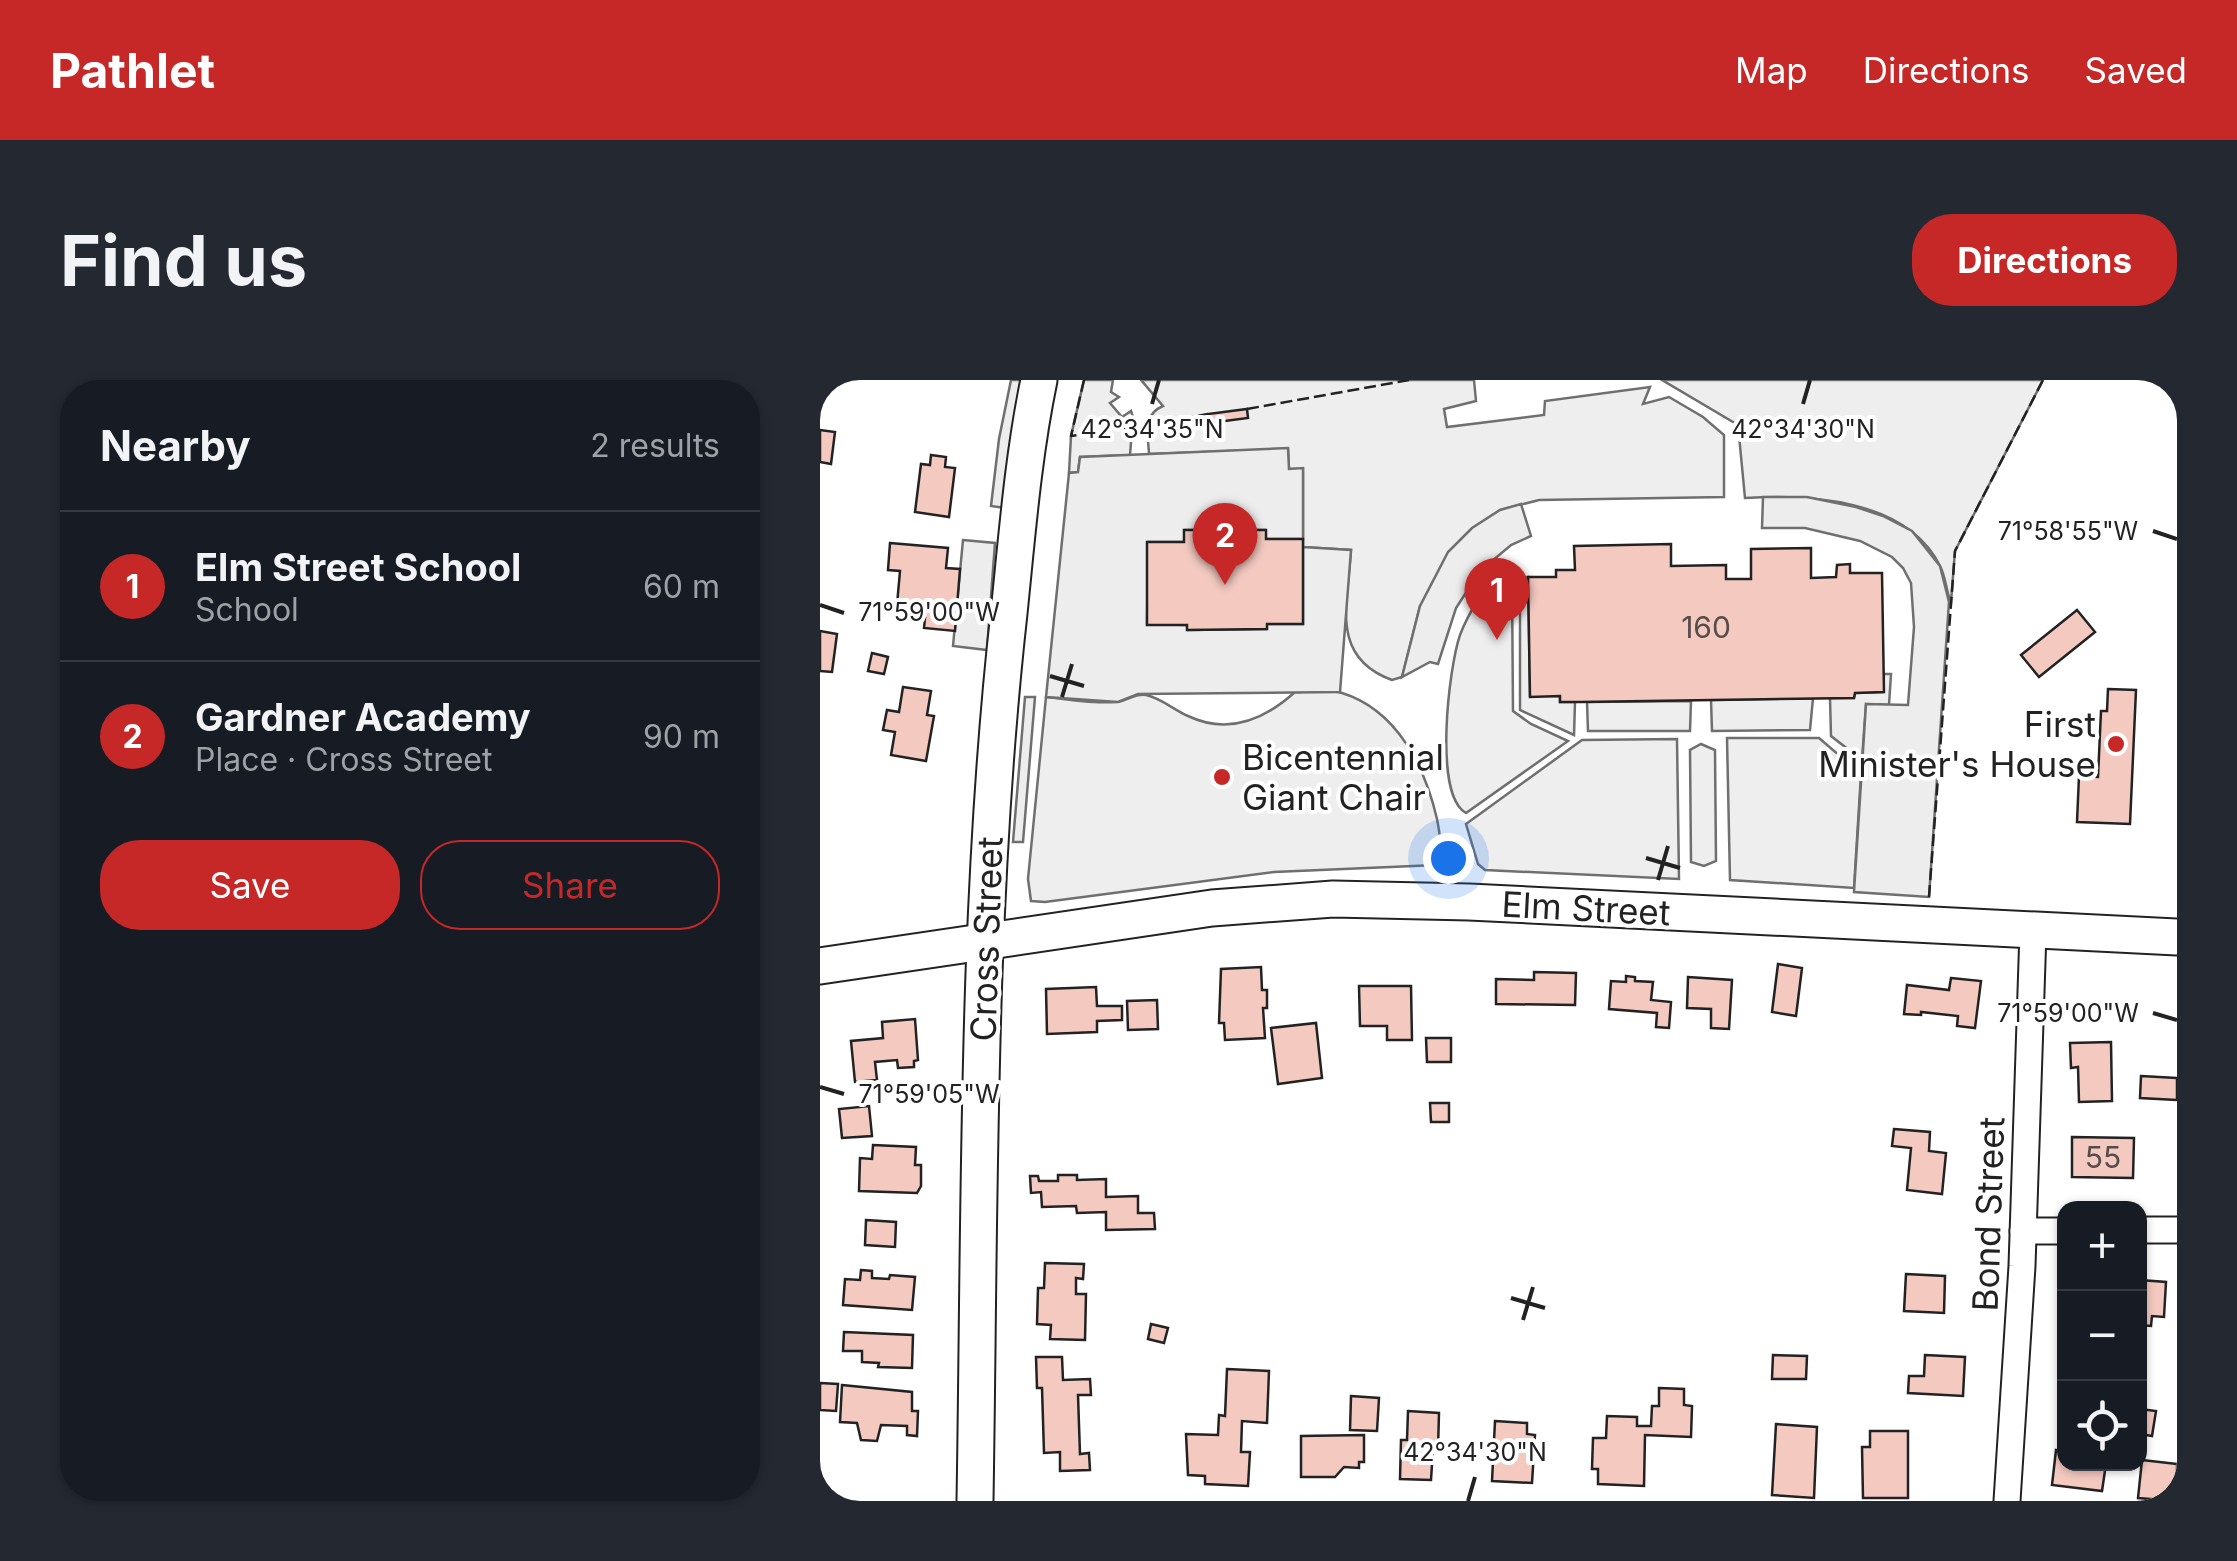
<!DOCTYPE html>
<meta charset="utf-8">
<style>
:root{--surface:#171b24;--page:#242831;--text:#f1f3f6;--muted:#9ea1a6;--line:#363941;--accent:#c62828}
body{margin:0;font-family:Inter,sans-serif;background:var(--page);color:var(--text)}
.controls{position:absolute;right:30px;bottom:30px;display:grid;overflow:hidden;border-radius:20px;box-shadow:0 2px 8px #0004}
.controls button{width:90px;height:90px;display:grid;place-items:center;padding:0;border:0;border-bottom:2px solid var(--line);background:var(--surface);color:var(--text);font:50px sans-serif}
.you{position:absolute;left:628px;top:478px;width:35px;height:35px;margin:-25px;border:8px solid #fff;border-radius:50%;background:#1a73e8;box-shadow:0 0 0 15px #1a73e833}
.badge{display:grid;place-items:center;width:65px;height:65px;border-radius:50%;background:var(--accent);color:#fff;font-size:32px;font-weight:700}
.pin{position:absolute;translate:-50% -82px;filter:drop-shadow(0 2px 5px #0008)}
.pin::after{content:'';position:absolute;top:52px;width:35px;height:30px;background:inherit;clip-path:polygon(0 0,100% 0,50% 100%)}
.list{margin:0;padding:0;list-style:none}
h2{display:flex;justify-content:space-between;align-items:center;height:130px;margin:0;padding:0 40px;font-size:42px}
h2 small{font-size:32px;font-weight:400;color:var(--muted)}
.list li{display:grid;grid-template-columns:65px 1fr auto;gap:30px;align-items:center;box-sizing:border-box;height:150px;padding:0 40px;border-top:2px solid var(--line)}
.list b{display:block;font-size:38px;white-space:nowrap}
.list p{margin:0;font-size:32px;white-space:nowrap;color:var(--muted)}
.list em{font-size:32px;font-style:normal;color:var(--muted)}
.actions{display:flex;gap:20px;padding:30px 40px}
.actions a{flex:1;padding:22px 0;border:2px solid var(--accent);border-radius:40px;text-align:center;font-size:35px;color:var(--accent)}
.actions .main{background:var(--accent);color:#fff}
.icon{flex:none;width:55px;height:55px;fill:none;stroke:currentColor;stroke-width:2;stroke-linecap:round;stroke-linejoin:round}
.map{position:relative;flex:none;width:1357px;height:1121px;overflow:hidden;border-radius:40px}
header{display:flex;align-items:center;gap:60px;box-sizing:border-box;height:140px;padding:0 50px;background:var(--accent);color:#fff}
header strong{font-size:48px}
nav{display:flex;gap:55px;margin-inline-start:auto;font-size:35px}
.intro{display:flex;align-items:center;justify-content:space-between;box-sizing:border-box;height:240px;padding:0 60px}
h1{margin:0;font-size:70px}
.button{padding:25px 45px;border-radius:40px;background:var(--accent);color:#fff;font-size:35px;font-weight:700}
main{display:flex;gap:60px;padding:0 60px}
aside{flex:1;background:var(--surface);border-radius:40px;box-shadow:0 2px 8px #0004}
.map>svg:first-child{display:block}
.green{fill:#eee;stroke:#6f6f6f;stroke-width:2.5}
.parking{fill:#ededed;stroke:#6f6f6f;stroke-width:2.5}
.building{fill:#f3c9c0;stroke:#222;stroke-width:2.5}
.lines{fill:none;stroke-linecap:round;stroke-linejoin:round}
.street-casing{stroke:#222;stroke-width:29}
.secondary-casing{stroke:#222;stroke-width:39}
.street{stroke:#fff;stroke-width:25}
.secondary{stroke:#fff;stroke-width:35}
.fence{stroke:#222;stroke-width:2.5;stroke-dasharray:12 5;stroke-linecap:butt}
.ticks{fill:none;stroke:#222;stroke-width:4}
.poi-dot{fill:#c62828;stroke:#fff;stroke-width:4}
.labels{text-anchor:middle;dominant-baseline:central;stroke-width:8;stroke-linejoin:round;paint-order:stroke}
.number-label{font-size:30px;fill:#564c4a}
.poi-label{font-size:35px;fill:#222;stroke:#fff;text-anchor:end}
.street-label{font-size:35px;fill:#222;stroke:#fff}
.ticks-label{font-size:25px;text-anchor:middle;fill:#222;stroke:#fff;stroke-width:8;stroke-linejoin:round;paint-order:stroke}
</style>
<header>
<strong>Pathlet</strong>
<nav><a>Map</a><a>Directions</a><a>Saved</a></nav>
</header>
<div class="intro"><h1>Find us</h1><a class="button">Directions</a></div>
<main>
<aside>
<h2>Nearby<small>2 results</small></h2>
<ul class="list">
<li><span class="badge">1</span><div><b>Elm Street School</b><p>School</p></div><em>60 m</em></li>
<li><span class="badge">2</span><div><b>Gardner Academy</b><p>Place · Cross Street</p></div><em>90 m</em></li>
</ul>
<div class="actions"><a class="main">Save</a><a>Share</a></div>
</aside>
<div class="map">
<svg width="1357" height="1121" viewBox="0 0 1357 1121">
<rect width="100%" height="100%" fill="#fff"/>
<g class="green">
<path d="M 264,0 L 293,0 L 291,12 L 299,17 L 290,23 L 302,37 L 311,31 L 313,37 L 310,75 L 260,77 L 258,92 L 249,93 L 251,56 Z"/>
<path d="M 321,0 L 654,0 L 656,21 L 624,29 L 627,47 L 724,35 L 725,21 L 830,7 L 823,24 L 849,17 L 883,37 L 904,55 L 904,117 L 719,120 L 680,130 L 600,226 L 582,297 L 572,300 C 509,277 528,222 531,170 L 483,167 L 483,89 L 469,89 L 468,69 L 329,74 C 328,53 322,35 343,26 Z"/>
<path d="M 842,0 L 1223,0 L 1135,171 L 1131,222 C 1126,212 1126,197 1120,186 C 1087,119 989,114 925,118 L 918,45 Z"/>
<path d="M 683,192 L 692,203 L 693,331 L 711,344 L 748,361 L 646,433 C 613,415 629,287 640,255 C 648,234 665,205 683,192 Z"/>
<path d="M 708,197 L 710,316 L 740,316 L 740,322 L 755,322 L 754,355 L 700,330 L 700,199 Z"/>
<path d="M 1064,294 L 1071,294 L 1069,325 L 1046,324 L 1042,380 L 1011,356 L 1010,318 L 1034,318 L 1035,313 L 1063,312 Z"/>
<path d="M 475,312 C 489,312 508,309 522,313 C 577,330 605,387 617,439 C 620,455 623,469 616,485 L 454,492 L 225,522 L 211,521 L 208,499 L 226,317 C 248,319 274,324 296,322 C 307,321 315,313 326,315 C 341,318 354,330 368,336 C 408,355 444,340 475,312 Z"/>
<path d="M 993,318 L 990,350 L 892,351 L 891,320 Z"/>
<path d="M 871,321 L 870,351 L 768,351 L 767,322 Z"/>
<path d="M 907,358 L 999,358 L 1041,394 L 1034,508 L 910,500 Z"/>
<path d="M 857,359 L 859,499 L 665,490 L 658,484 L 646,444 L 762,360 Z"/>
<path d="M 881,364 L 895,370 L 896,481 L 884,486 L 871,482 L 870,370 Z"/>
</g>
<g class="parking">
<path d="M 191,0 L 204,0 L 185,128 L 171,126 L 179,59 Z"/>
<path d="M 468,68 L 469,89 L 483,88 L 483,159 L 446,159 L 445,150 L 365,150 L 364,162 L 328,162 L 327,244 L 367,245 L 368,250 L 446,249 L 447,244 L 483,244 L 483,167 L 531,170 L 520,312 L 318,314 L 298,322 L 226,317 L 249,93 L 258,92 L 260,77 Z"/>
<path d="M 943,117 L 987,117 L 1036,127 L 1063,136 L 1092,151 L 1120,186 L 1129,222 L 1109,517 L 1034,512 L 1046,324 L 1088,325 L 1094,247 L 1091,203 L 1083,188 L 1072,177 L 1040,161 L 985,148 L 942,148 Z"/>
<path d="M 701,124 L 711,156 L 691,165 L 660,191 L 636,228 L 618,284 L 610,282 L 582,297 L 600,226 L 628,172 L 652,148 L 680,130 Z"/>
<path d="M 143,160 L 175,163 L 167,270 L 133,266 Z"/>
<path d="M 205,317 L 215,317 L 203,462 L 193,462 Z"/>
</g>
<g class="building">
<path d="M 427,29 L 428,38 L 389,43 L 388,34 Z"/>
<path d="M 0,50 L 15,52 L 11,84 L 0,82 Z"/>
<path d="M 111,75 L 126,77 L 125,87 L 135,88 L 129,137 L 95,132 L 101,84 L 110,85 Z"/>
<path d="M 364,150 L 446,150 L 446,159 L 483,159 L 483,244 L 447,244 L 447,249 L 367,250 L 367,245 L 327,245 L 327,162 L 364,162 Z"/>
<path d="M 70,163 L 128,168 L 126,188 L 140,189 L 135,251 L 104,248 L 105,238 L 76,236 L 80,191 L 68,190 Z"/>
<path d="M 851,164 L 851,186 L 906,185 L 906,199 L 931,199 L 931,169 L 991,168 L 991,198 L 1016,197 L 1017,185 L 1030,184 L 1030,193 L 1062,193 L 1064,312 L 1035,313 L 1034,318 L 761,322 L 740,322 L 740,316 L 710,317 L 708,197 L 736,197 L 736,190 L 755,190 L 754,166 Z"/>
<path d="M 1257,230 L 1275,252 L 1219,297 L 1201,275 Z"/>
<path d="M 0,251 L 17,254 L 12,292 L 0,291 Z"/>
<path d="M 52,273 L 68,277 L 64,294 L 48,291 Z"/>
<path d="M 83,307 L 111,311 L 107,335 L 114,336 L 106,381 L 71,375 L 75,352 L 63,350 L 67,330 L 79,332 Z"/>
<path d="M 1288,309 L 1316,310 L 1310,444 L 1257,442 L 1259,396 L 1278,397 L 1281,331 L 1287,331 Z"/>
<path d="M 958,584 L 982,588 L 976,636 L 952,632 Z"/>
<path d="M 441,587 L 442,610 L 447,610 L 447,628 L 443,628 L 445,658 L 405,660 L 404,643 L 399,643 L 401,589 Z"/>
<path d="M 714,592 L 756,593 L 755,625 L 676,624 L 676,599 L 714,600 Z"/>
<path d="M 806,596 L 815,597 L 815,601 L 833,602 L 831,620 L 851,622 L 849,648 L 836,647 L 837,633 L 789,629 L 791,601 L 806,602 Z"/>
<path d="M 868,597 L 912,600 L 909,649 L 891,648 L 891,629 L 867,628 Z"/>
<path d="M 1131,598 L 1161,601 L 1155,648 L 1137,646 L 1138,636 L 1101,632 L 1101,635 L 1084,634 L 1087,605 L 1129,610 Z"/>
<path d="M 539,606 L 591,606 L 592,660 L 567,660 L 567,646 L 540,646 Z"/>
<path d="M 276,607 L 277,626 L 302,626 L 302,640 L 277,641 L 277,652 L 227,654 L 226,609 Z"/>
<path d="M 337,620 L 338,649 L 308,650 L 307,621 Z"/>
<path d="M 95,639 L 98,680 L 94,681 L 94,687 L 78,688 L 77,680 L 55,682 L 57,700 L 35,702 L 31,661 L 63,658 L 62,642 Z"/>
<path d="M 496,643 L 502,698 L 458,704 L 451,648 Z"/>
<path d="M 606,658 L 631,658 L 631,682 L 607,682 Z"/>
<path d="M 1291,662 L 1292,721 L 1259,722 L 1258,687 L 1251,688 L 1250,663 Z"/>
<path d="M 1321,696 L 1357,698 L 1357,720 L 1320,718 Z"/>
<path d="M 610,723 L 629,723 L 629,742 L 611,742 Z"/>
<path d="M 49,726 L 52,756 L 22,758 L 19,729 Z"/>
<path d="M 1074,749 L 1110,752 L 1109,771 L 1126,773 L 1122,814 L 1087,810 L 1091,768 L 1072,766 Z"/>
<path d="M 1252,757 L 1314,758 L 1313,798 L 1252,797 Z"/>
<path d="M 53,765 L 96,767 L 95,785 L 101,785 L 101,806 L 97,813 L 39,811 L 40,778 L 52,779 Z"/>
<path d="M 238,795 L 257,795 L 257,800 L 286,799 L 286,817 L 318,816 L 318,833 L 334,833 L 335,849 L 286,850 L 286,832 L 257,833 L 256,826 L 222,827 L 221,812 L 211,813 L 210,796 L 218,796 L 219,801 L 238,801 Z"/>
<path d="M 46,840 L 76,842 L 75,867 L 45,865 Z"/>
<path d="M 225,883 L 264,884 L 263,899 L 256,898 L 256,914 L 266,914 L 265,960 L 230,959 L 231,945 L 217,944 L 218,908 L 224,908 Z"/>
<path d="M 41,890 L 52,891 L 52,898 L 69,899 L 70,895 L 95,897 L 92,930 L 23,925 L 25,899 L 40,900 Z"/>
<path d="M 1086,894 L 1125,896 L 1124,933 L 1084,931 Z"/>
<path d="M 1320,900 L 1346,902 L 1344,937 L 1332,936 L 1331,946 L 1320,945 Z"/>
<path d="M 331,944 L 348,948 L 344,963 L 328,959 Z"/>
<path d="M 24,952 L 93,955 L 92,988 L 58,987 L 59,983 L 42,982 L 42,971 L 23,971 Z"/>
<path d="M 953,975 L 987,976 L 986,999 L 952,999 Z"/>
<path d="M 1105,975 L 1145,977 L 1143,1016 L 1088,1013 L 1089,996 L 1104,996 Z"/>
<path d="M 216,977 L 242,977 L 243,1000 L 270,999 L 271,1015 L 258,1015 L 260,1074 L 269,1073 L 270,1090 L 240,1091 L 240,1072 L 224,1073 L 222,1008 L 217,1008 Z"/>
<path d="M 407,989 L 449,991 L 447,1043 L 422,1041 L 421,1072 L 430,1072 L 428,1106 L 385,1104 L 385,1096 L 368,1095 L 366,1054 L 398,1055 L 399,1035 L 405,1036 Z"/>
<path d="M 0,1003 L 18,1004 L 16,1031 L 0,1030 Z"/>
<path d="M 22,1005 L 92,1012 L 92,1031 L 98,1031 L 97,1056 L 87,1055 L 87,1046 L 61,1045 L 57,1061 L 41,1060 L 37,1043 L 20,1042 Z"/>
<path d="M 839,1008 L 864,1009 L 864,1025 L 872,1026 L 871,1057 L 825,1055 L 824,1106 L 778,1104 L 778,1089 L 772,1089 L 773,1058 L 786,1058 L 787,1036 L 817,1037 L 817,1046 L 831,1046 L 832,1026 L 839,1026 Z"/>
<path d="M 531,1016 L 559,1018 L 557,1051 L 530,1050 Z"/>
<path d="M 1320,1029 L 1336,1031 L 1332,1056 L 1320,1054 Z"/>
<path d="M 588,1031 L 619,1033 L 618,1069 L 613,1069 L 611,1100 L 580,1099 L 581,1060 L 587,1060 Z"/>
<path d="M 675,1041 L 707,1043 L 707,1054 L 715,1055 L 712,1103 L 672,1101 Z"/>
<path d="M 956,1044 L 997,1047 L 994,1118 L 952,1115 Z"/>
<path d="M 1050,1051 L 1088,1051 L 1088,1118 L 1043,1118 L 1042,1067 L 1050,1067 Z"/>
<path d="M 544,1055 L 544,1082 L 539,1082 L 539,1088 L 524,1087 L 515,1097 L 481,1097 L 481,1056 Z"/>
<path d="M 1236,1070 L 1244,1071 L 1244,1084 L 1286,1084 L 1282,1111 L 1232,1105 Z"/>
<path d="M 1322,1080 L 1357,1084 L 1357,1121 L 1318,1118 Z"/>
</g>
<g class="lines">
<g class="street-casing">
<g id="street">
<path d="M 1320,850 L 1357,850"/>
<path d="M 1203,851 L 1244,851"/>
<path d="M 1187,1121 L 1202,886 L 1213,551"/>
</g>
</g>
<g class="secondary-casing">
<g id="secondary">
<path d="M 0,586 L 392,528 L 513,519 L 649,522 L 1357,557"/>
<path d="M 155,1121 C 160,825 156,528 189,233 C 197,156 203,77 219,0"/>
</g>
</g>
<use href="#street" class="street"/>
<use href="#secondary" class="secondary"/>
<g class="fence">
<path d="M 264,0 L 251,56 L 311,47"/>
<path d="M 427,29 L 589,0"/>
<path d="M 328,44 L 388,34"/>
<path d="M 1109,517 L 1135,171 L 1223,0"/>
</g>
</g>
<path class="ticks" d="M 332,24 L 339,0M 983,24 L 990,0M 1333,151 L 1357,159M 0,225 L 24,233M 230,296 L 264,306M 242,317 L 252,284M 826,478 L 860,488M 838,500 L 848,466M 1333,633 L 1357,640M 0,707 L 24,714M 691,918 L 725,928M 703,940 L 713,907M 648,1121 L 655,1097"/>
<g class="poi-dot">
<circle cx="1296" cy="364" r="10"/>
<circle cx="402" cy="397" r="10"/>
</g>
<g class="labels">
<g class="number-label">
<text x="886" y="247">160</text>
<text x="1283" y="777">55</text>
</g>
<g class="poi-label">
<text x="1276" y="344">First<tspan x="1276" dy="40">Minister's House</tspan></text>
<text x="422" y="377" text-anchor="start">Bicentennial<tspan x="422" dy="40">Giant Chair</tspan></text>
</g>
<g class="street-label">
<text transform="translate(766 528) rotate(3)">Elm Street</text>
<text transform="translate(166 559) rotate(-88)">Cross Street</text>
<text transform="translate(1168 834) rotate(-88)">Bond Street</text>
</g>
</g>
<g class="ticks-label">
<text x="332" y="58">42°34'35"N</text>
<text x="983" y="58">42°34'30"N</text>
<text x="1248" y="160">71°58'55"W</text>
<text x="109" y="241">71°59'00"W</text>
<text x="1248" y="642">71°59'00"W</text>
<text x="109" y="723">71°59'05"W</text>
<text x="655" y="1081">42°34'30"N</text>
</g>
</svg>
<div class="controls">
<button>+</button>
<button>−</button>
<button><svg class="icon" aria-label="locate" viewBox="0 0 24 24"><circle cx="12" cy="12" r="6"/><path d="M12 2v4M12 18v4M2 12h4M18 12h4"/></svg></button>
</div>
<div class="you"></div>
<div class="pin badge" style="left:677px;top:260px">1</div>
<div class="pin badge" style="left:405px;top:205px">2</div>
</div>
</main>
